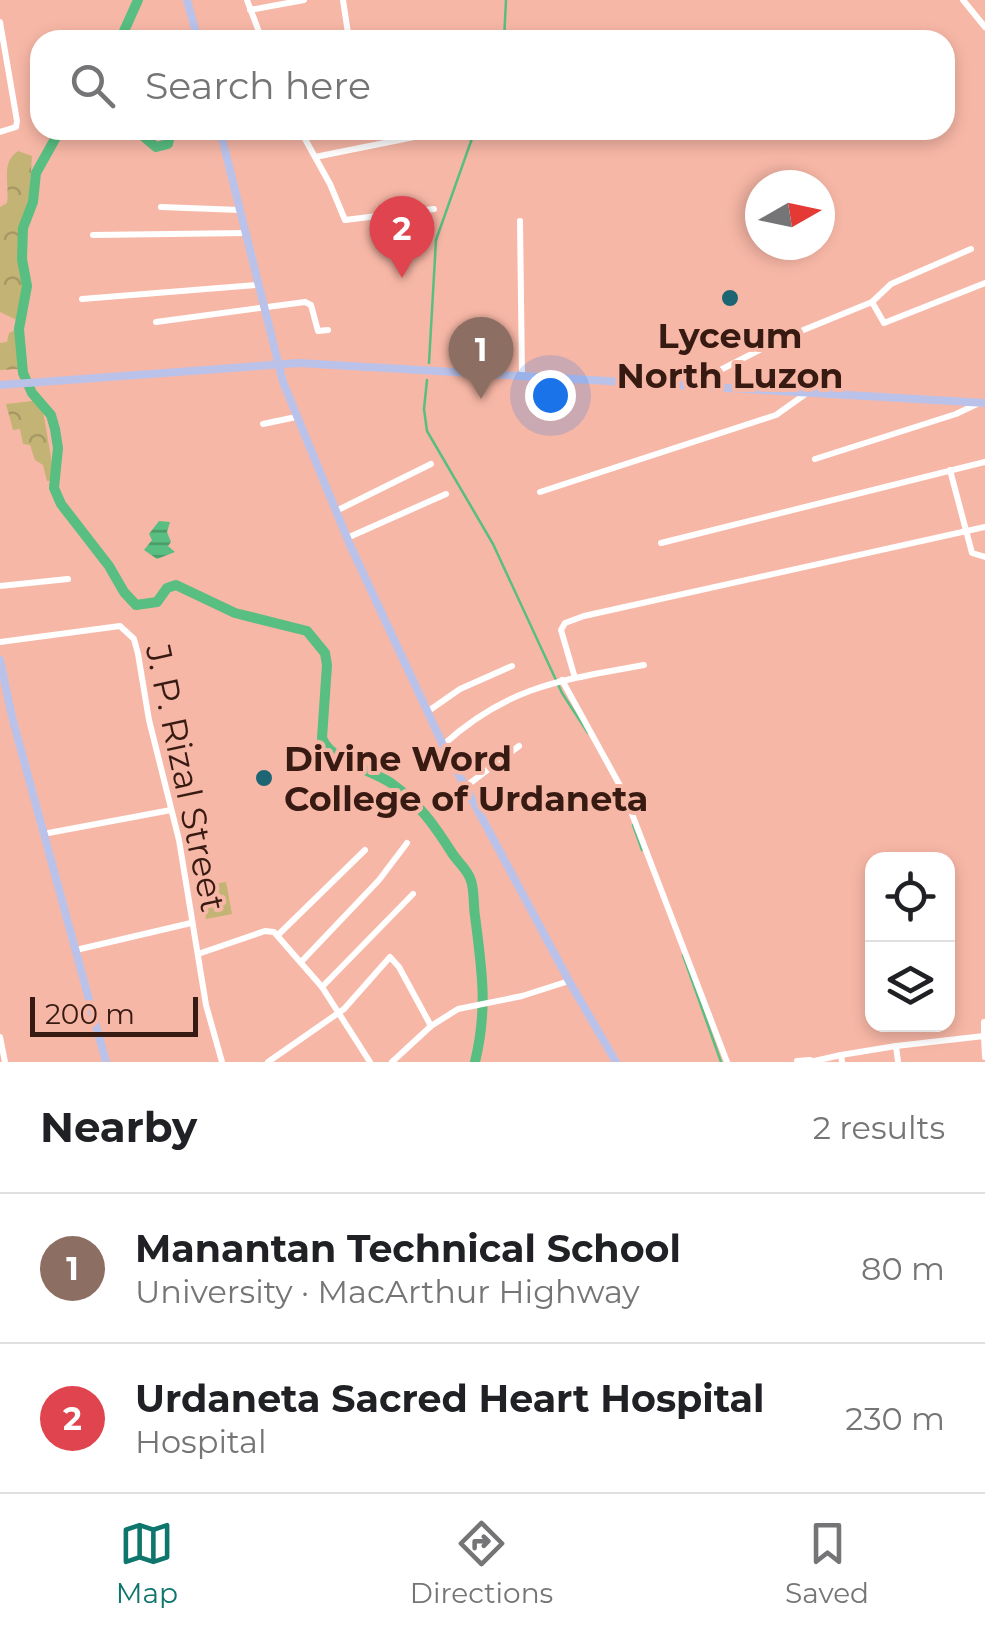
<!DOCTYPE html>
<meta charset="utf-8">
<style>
:root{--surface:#fff;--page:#f2f2f2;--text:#202124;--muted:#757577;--line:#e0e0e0;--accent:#0f766e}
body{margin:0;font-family:Montserrat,sans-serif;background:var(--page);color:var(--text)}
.controls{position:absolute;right:30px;bottom:30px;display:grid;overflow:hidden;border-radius:20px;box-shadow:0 5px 15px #0003}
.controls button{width:90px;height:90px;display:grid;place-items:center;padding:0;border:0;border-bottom:2px solid var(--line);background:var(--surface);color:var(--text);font:50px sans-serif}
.compass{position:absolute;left:745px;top:170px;width:90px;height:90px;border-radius:50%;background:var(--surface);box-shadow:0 5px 15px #0003;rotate:81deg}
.scale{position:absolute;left:30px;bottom:25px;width:168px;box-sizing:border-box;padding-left:10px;border:5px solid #371a12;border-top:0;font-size:28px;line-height:35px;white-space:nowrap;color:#371a12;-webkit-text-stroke:8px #f7b7a6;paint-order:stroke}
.you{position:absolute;left:550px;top:395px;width:35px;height:35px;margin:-25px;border:8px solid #fff;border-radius:50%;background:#1a73e8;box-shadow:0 0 0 15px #1a73e833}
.badge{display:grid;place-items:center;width:65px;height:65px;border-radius:50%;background:var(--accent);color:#fff;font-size:32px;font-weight:700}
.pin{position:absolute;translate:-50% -82px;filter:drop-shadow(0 2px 5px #0008)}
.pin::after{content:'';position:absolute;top:52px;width:35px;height:30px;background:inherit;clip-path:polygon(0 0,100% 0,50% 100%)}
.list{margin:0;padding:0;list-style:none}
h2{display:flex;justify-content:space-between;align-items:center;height:130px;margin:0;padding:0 40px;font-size:42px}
h2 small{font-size:32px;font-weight:400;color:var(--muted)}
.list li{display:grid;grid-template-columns:65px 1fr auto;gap:30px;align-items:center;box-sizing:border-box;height:150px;padding:0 40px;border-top:2px solid var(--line)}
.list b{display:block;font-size:38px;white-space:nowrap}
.list p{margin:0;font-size:32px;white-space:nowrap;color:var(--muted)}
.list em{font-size:32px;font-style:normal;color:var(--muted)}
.icon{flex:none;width:55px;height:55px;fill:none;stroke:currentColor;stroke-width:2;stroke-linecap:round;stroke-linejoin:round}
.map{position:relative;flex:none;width:985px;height:1062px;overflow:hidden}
.search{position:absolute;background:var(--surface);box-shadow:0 5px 15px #0003;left:30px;right:30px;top:30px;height:110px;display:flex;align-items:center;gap:25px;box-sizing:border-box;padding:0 35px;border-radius:30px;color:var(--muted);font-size:38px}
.sheet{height:430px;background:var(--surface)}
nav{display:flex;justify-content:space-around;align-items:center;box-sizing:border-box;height:140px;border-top:2px solid var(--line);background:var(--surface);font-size:28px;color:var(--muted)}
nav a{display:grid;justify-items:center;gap:5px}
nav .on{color:var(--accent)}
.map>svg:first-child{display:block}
.forest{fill:url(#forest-crowns)}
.pitch{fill:#c3b375}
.water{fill:url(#water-rules)}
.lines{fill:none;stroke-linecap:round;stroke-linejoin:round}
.stream{stroke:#58be81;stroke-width:2.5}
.river{stroke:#58be81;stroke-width:10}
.minor{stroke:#fff;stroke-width:6}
.major{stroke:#bbc2ea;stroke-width:8}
.poi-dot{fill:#1e6574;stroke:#f7b7a6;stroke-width:4}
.labels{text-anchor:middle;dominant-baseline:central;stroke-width:8;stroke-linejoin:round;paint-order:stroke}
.poi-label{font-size:35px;font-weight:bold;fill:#371a12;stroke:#f7b7a6}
.street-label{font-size:35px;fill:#371a12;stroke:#f7b7a6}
</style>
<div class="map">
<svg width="985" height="1062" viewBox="0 0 985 1062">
<defs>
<pattern id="forest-crowns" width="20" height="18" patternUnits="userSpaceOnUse" patternTransform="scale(2.5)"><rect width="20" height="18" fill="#c3b375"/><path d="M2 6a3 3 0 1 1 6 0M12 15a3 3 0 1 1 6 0" fill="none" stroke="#a89964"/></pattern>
<pattern id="water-rules" width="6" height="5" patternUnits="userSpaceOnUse" patternTransform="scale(2.5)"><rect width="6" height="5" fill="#58be81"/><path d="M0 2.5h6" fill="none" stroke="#4a9a68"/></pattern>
</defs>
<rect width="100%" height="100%" fill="#f7b7a6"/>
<g class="forest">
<path d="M 18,151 L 32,156 L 29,206 L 22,222 L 21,248 L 25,294 L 19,321 L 0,312 L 0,207 L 7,203 C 10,182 0,164 18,151 Z"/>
<path d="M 17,329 L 20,369 L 0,370 L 0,343 L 7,342 L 9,333 Z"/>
<path d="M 41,400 L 55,480 L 47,481 L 43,465 L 35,460 L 30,445 L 23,444 L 20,429 L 13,430 L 6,404 Z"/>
</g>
<path class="pitch" d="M 226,882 L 232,914 L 206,919 L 200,886 Z"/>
<path class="water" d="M 159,521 L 170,522 L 167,532 L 171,542 L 168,546 L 175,552 L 157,559 L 144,550 L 152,540 L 149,534 Z"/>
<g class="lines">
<g class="stream">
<path d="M 504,40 L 506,0"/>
<path d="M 429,363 L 436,240 L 475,130"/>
<path d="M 427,380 L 424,409 L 427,431 L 493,544 L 562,693 L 588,733"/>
<path d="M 633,825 L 642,850"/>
<path d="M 683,955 L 721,1062"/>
</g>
<g class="river">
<path d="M 120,40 L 138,0"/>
<path d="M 60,130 L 36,173 L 33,202 L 23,228 L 22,259 L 27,286 L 19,329 L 23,373 L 32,393 L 51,415 L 55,429 L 58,448 L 54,488 L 61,504 L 109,566 L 124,592 L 136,605 L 157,602 L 167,588 L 176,585 L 235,613 L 307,631 L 325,653 L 327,665 L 322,738 C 331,761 370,769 391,783 C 418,802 435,826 452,853 C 457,861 466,868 470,878 C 475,889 473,904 475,916 C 482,971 488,1008 475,1062"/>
<path d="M 136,130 L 156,147 L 168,144 L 171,130"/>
</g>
<g class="minor">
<path d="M 247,0 L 262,40"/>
<path d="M 343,0 L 349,40"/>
<path d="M 963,0 L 985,27"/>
<path d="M 250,10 L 304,0"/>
<path d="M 0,22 L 17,121 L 16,127 L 0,132"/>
<path d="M 300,130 L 330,184 L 345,220 L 434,209"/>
<path d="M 315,157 L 429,134"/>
<path d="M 161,207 L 240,210"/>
<path d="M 520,221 L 522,376"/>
<path d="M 93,235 L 246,233"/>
<path d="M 82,299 L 257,285"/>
<path d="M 872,302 L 891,284 L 971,249"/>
<path d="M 156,322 L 305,302 L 311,305 L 318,331 L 328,330"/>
<path d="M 691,385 L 779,340 L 872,302 L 884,323 L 985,283"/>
<path d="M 263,424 L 296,417"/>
<path d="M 815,459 L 956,414 L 979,403"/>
<path d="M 950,470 L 972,553 L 985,557"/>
<path d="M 540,492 L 776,415 L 807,393"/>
<path d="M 336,511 L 431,464"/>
<path d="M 347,538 L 446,494"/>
<path d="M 661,543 L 985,462"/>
<path d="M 0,586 L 68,579"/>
<path d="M 0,642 L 120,626 L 134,639 L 138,654 L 149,720 L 179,840 L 206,1005 L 222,1062"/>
<path d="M 575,678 L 561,630 L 565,623 L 584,616 L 985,527"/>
<path d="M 562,680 L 624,793 L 727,1062"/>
<path d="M 427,712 L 460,689 L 512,666"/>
<path d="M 443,745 C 508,686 561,680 644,665"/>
<path d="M 465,787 L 519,746"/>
<path d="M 43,834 L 171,810"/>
<path d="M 278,935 L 365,850"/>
<path d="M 76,950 L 191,923"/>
<path d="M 198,954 L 265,931 L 274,932 L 322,987 L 370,1062"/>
<path d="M 302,961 L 379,880 L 407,843"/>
<path d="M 322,987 L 413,894"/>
<path d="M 984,1036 L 984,1022"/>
<path d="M 0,1037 L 5,1062"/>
<path d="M 841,1055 L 896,1046"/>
<path d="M 797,1061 L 810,1060"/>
<path d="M 268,1062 L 344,1009 L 390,957 L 399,967 L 431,1026"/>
<path d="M 392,1062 L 431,1026 L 458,1009 L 522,996 L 569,981"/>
<path d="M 810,1062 L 841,1055 L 842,1062"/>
<path d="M 898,1062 L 896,1046 L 984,1036 L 985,1057"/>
</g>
<g class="major">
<path d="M 187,0 L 198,40"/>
<path d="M 220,130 L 283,382 L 350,545 L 443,745 L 569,981 L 616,1062"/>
<path d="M 0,385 L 299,363 L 985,403"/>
<path d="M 0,660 L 12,717 L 106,1062"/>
</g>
</g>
<g class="poi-dot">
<circle cx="730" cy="298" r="10"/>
<circle cx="264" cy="778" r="10"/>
</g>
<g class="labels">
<g class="poi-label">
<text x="730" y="335">Lyceum<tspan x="730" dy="40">North Luzon</tspan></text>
<text x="284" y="758" text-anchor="start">Divine Word<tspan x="284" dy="40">College of Urdaneta</tspan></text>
</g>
<g class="street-label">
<text transform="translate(186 778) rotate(78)">J. P. Rizal Street</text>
</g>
</g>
</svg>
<div class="controls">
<button><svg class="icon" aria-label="locate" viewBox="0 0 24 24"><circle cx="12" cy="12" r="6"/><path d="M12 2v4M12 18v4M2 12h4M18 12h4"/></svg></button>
<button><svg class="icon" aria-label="layers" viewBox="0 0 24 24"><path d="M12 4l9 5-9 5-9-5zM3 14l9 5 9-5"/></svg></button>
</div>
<svg class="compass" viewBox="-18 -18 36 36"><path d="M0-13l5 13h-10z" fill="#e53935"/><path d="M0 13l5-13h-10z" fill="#757577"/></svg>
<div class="scale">200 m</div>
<div class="you"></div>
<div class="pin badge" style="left:481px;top:399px;background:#8d6e63">1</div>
<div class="pin badge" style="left:402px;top:278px;background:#e0444e">2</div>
<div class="search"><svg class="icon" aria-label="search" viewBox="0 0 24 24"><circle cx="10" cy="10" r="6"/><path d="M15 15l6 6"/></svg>Search here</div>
</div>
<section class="sheet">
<h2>Nearby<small>2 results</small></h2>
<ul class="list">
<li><span class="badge" style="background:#8d6e63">1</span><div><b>Manantan Technical School</b><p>University · MacArthur Highway</p></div><em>80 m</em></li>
<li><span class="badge" style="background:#e0444e">2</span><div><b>Urdaneta Sacred Heart Hospital</b><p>Hospital</p></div><em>230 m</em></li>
</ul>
</section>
<nav>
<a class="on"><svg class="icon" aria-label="map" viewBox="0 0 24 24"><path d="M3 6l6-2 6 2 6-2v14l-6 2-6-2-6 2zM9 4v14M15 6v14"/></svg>Map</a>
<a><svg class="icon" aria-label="directions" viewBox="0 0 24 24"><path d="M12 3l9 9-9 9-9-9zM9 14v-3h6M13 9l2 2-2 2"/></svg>Directions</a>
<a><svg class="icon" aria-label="saved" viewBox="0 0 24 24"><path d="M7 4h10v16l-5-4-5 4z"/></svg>Saved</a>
</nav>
